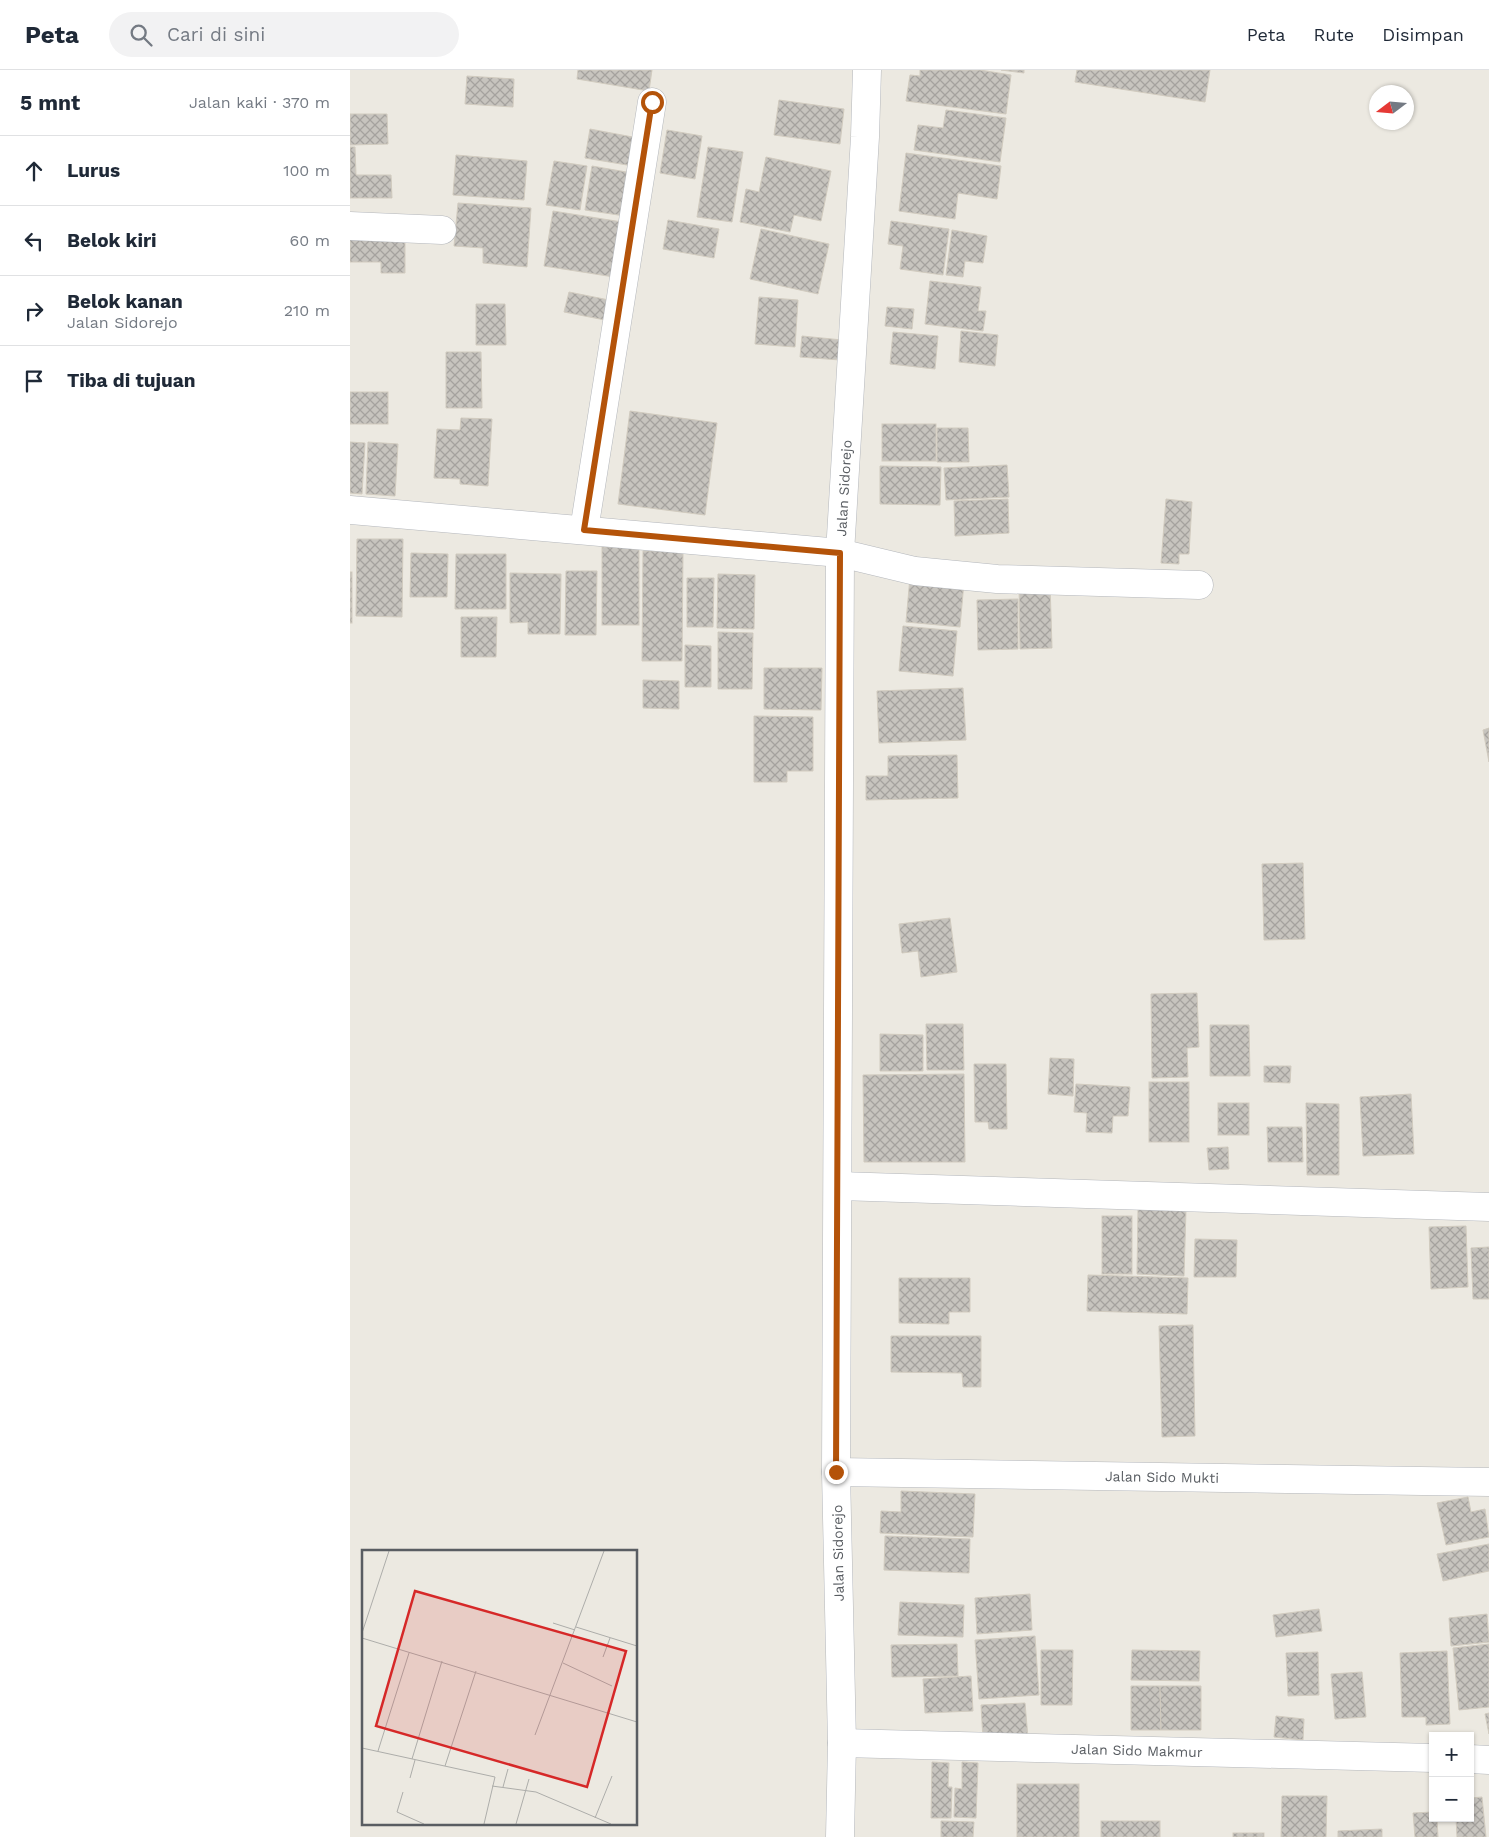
<!DOCTYPE html>
<html lang="id">
<meta charset="utf-8">
<style>
:root{--surface:#fff;--page:#f2f2f3;--text:#1f2937;--muted:#747a83;--line:#e0e1e3}
body{margin:0;font-family:"Work Sans",sans-serif;background:var(--page);color:var(--text)}
.controls{position:absolute;right:15px;bottom:15px;display:grid;overflow:hidden;border-radius:0px;box-shadow:0 1px 4px #0004}
.controls button{width:45px;height:45px;display:grid;place-items:center;padding:0;border:0;border-bottom:1px solid var(--line);background:var(--surface);color:var(--text);font:25px sans-serif}
.compass{position:absolute;left:1019px;top:15px;width:45px;height:45px;border-radius:50%;background:var(--surface);box-shadow:0 1px 4px #0004;rotate:254deg}
.stop{position:absolute;width:15px;height:15px;margin:-11px;border:4px solid #b45309;border-radius:50%;background:#fff}
.stop.end{background:#b45309;border-color:#fff;box-shadow:0 1px 5px #0008}
.list{margin:0;padding:0;list-style:none}
h2{display:flex;justify-content:space-between;align-items:center;height:65px;margin:0;padding:0 20px;font-size:21px}
h2 small{font-size:16px;font-weight:400;color:var(--muted)}
.list li{display:grid;grid-template-columns:32px 1fr auto;gap:15px;align-items:center;box-sizing:border-box;height:70px;padding:0 20px;border-top:1px solid var(--line)}
.list b{display:block;font-size:19px;white-space:nowrap}
.list p{margin:0;font-size:16px;white-space:nowrap;color:var(--muted)}
.list em{font-size:16px;font-style:normal;color:var(--muted)}
.icon{flex:none;width:28px;height:28px;fill:none;stroke:currentColor;stroke-width:2;stroke-linecap:round;stroke-linejoin:round}
.map{position:relative;flex:none;width:1139px;height:1767px;overflow:hidden}
header{display:flex;align-items:center;gap:30px;box-sizing:border-box;height:70px;padding:0 25px;background:var(--surface);border-bottom:1px solid var(--line)}
header strong{font-size:24px}
nav{display:flex;gap:28px;margin-inline-start:auto;font-size:18px}
.search{width:350px;height:45px;background:var(--page);display:flex;align-items:center;gap:12px;box-sizing:border-box;padding:0 18px;border-radius:28px;color:var(--muted);font-size:19px}
main{display:flex}
aside{flex:1;background:var(--surface)}
.map>svg:first-child{display:block}
.building{fill:url(#building-cross-hatch);stroke:#d1cbbf}
.lines{fill:none;stroke-linecap:round;stroke-linejoin:round}
.street-casing{stroke:#b4b7bc;stroke-width:29}
.street{stroke:#fff;stroke-width:28}
.route{stroke:#b45309;stroke-width:6}
.labels{text-anchor:middle;dominant-baseline:central;stroke-width:4.5;stroke-linejoin:round;paint-order:stroke}
.street-label{font-size:14px;fill:#595d62;stroke:#fff}
.inset-road{fill:none;stroke:#adadaa;stroke-width:1}
.view{fill:#d62828;fill-opacity:0.15;stroke:#d62828;stroke-width:2.5}
.inset-edge{fill:none;stroke:#595d62;stroke-width:2.5}
</style>
<header>
<strong>Peta</strong>
<div class="search"><svg class="icon" aria-label="search" viewBox="0 0 24 24"><circle cx="10" cy="10" r="6"/><path d="M15 15l6 6"/></svg>Cari di sini</div>
<nav><a>Peta</a><a>Rute</a><a>Disimpan</a></nav>
</header>
<main>
<aside>
<h2>5 mnt<small>Jalan kaki · 370 m</small></h2>
<ul class="list">
<li><svg class="icon" aria-label="ahead" viewBox="0 0 24 24"><path d="M12 20V5M6 11l6-6 6 6"/></svg><div><b>Lurus</b></div><em>100 m</em></li>
<li><svg class="icon" aria-label="left" viewBox="0 0 24 24"><path d="M17 20v-9H6M10 6l-5 5 5 5"/></svg><div><b>Belok kiri</b></div><em>60 m</em></li>
<li><svg class="icon" aria-label="right" viewBox="0 0 24 24"><path d="M7 20v-9h11M14 6l5 5-5 5"/></svg><div><b>Belok kanan</b><p>Jalan Sidorejo</p></div><em>210 m</em></li>
<li><svg class="icon" aria-label="arrive" viewBox="0 0 24 24"><path d="M6 21V4h12l-3 4 3 4H6"/></svg><div><b>Tiba di tujuan</b></div></li>
</ul>
</aside>
<div class="map">
<svg width="1139" height="1767" viewBox="0 0 1139 1767">
<defs>
<pattern id="building-cross-hatch" width="8" height="8" patternUnits="userSpaceOnUse" patternTransform="scale(1.25)"><rect width="8" height="8" fill="#c7c4be"/><path d="M0 0l8 8M0 8l8-8" fill="none" stroke="#a5a29e"/></pattern>
</defs>
<rect width="100%" height="100%" fill="#ece9e1"/>
<g class="building">
<path d="M 228,0 L 302,0 L 299,21 L 227,9 Z"/>
<path d="M 570,0 L 630,0 L 661,5 L 656,44 L 556,31 L 560,5 L 570,6 Z"/>
<path d="M 651,0 L 674,0 L 674,3 Z"/>
<path d="M 727,0 L 860,0 L 855,32 L 725,12 Z"/>
<path d="M 117,6 L 164,9 L 163,37 L 115,34 Z"/>
<path d="M 429,30 L 494,39 L 490,74 L 424,65 Z"/>
<path d="M 596,40 L 656,48 L 650,92 L 564,80 L 568,55 L 593,58 Z"/>
<path d="M 0,44 L 37,44 L 38,74 L 0,75 Z"/>
<path d="M 240,59 L 288,68 L 283,96 L 235,88 Z"/>
<path d="M 317,60 L 352,66 L 345,109 L 310,103 Z"/>
<path d="M 0,77 L 5,77 L 6,105 L 41,105 L 42,128 L 0,128 Z"/>
<path d="M 358,77 L 393,82 L 382,152 L 347,147 Z"/>
<path d="M 556,83 L 651,96 L 647,129 L 608,123 L 605,149 L 549,141 Z"/>
<path d="M 106,85 L 177,91 L 174,130 L 103,125 Z"/>
<path d="M 416,87 L 481,101 L 471,151 L 444,145 L 440,162 L 390,152 L 396,119 L 409,122 Z"/>
<path d="M 204,91 L 237,96 L 230,140 L 196,135 Z"/>
<path d="M 242,96 L 282,103 L 275,146 L 235,140 Z"/>
<path d="M 108,133 L 181,138 L 177,197 L 133,193 L 133,178 L 104,176 Z"/>
<path d="M 203,141 L 272,152 L 264,207 L 194,196 Z"/>
<path d="M 318,150 L 369,159 L 364,188 L 313,179 Z"/>
<path d="M 541,151 L 599,159 L 593,205 L 550,199 L 553,176 L 538,174 Z"/>
<path d="M 411,159 L 479,174 L 468,224 L 400,209 Z"/>
<path d="M 602,160 L 637,166 L 633,193 L 615,191 L 613,207 L 596,205 Z"/>
<path d="M 0,162 L 55,162 L 55,203 L 31,203 L 31,192 L 0,192 Z"/>
<path d="M 580,211 L 631,217 L 628,241 L 636,241 L 633,261 L 575,254 Z"/>
<path d="M 219,222 L 259,230 L 255,250 L 214,242 Z"/>
<path d="M 409,227 L 448,230 L 445,277 L 405,274 Z"/>
<path d="M 126,234 L 155,234 L 156,275 L 126,275 Z"/>
<path d="M 537,237 L 564,239 L 562,259 L 535,256 Z"/>
<path d="M 611,261 L 648,265 L 645,296 L 609,292 Z"/>
<path d="M 543,262 L 588,266 L 585,299 L 540,294 Z"/>
<path d="M 452,266 L 492,270 L 490,290 L 450,287 Z"/>
<path d="M 96,282 L 131,282 L 132,338 L 96,338 Z"/>
<rect x="0" y="322" width="38" height="32"/>
<path d="M 280,341 L 367,353 L 355,445 L 268,434 Z"/>
<path d="M 111,348 L 142,349 L 138,416 L 110,414 L 110,409 L 84,408 L 87,359 L 110,360 Z"/>
<rect x="532" y="354" width="54" height="37"/>
<path d="M 587,358 L 618,358 L 619,392 L 587,392 Z"/>
<path d="M 0,372 L 15,373 L 12,424 L 0,423 Z"/>
<path d="M 18,372 L 48,374 L 45,426 L 16,424 Z"/>
<path d="M 657,395 L 659,427 L 596,430 L 594,398 Z"/>
<path d="M 530,396 L 591,397 L 590,435 L 530,434 Z"/>
<path d="M 658,429 L 659,463 L 605,466 L 604,431 Z"/>
<path d="M 816,429 L 842,432 L 839,484 L 829,484 L 829,494 L 811,493 Z"/>
<path d="M 7,469 L 53,469 L 52,547 L 6,546 Z"/>
<rect x="252" y="477" width="37" height="78"/>
<path d="M 293,481 L 333,481 L 332,591 L 292,591 Z"/>
<path d="M 61,483 L 98,484 L 97,527 L 60,527 Z"/>
<path d="M 106,484 L 156,484 L 156,539 L 105,539 Z"/>
<path d="M 216,501 L 247,501 L 246,565 L 215,565 Z"/>
<rect x="0" y="502" width="2" height="51"/>
<path d="M 160,503 L 211,504 L 210,564 L 178,564 L 178,552 L 160,553 Z"/>
<path d="M 368,504 L 405,505 L 404,559 L 367,558 Z"/>
<path d="M 560,507 L 614,512 L 610,557 L 556,552 Z"/>
<path d="M 337,508 L 364,508 L 363,557 L 337,557 Z"/>
<path d="M 669,514 L 700,514 L 702,578 L 670,579 Z"/>
<path d="M 668,529 L 668,579 L 628,580 L 627,530 Z"/>
<path d="M 111,547 L 147,547 L 146,587 L 111,587 Z"/>
<path d="M 553,556 L 607,561 L 603,606 L 549,601 Z"/>
<path d="M 368,562 L 403,563 L 402,619 L 368,619 Z"/>
<path d="M 335,575 L 361,576 L 361,617 L 335,617 Z"/>
<path d="M 414,598 L 472,598 L 471,640 L 414,639 Z"/>
<path d="M 293,610 L 329,611 L 329,639 L 293,638 Z"/>
<path d="M 613,618 L 616,670 L 529,673 L 527,621 Z"/>
<path d="M 404,646 L 463,647 L 463,701 L 437,701 L 437,712 L 404,712 Z"/>
<path d="M 1139,658 L 1139,692 L 1133,660 Z"/>
<path d="M 607,685 L 608,728 L 516,730 L 516,706 L 538,706 L 538,686 Z"/>
<path d="M 953,793 L 955,869 L 914,870 L 912,794 Z"/>
<path d="M 600,848 L 607,902 L 571,907 L 568,881 L 552,883 L 549,854 Z"/>
<path d="M 847,923 L 849,977 L 837,978 L 838,1007 L 802,1008 L 801,924 Z"/>
<path d="M 576,954 L 613,954 L 614,1000 L 577,1000 Z"/>
<path d="M 860,955 L 899,955 L 900,1006 L 860,1006 Z"/>
<path d="M 530,964 L 573,965 L 573,1001 L 530,1001 Z"/>
<path d="M 700,988 L 724,989 L 723,1026 L 698,1024 Z"/>
<path d="M 624,994 L 656,994 L 657,1059 L 639,1059 L 638,1052 L 625,1052 Z"/>
<path d="M 914,996 L 941,996 L 940,1013 L 914,1012 Z"/>
<path d="M 614,1004 L 615,1092 L 514,1092 L 513,1005 Z"/>
<rect x="799" y="1012" width="40" height="60"/>
<path d="M 726,1014 L 780,1017 L 778,1046 L 763,1046 L 762,1063 L 736,1062 L 737,1043 L 724,1042 Z"/>
<path d="M 1061,1024 L 1064,1084 L 1013,1086 L 1010,1027 Z"/>
<rect x="868" y="1033" width="31" height="32"/>
<path d="M 956,1033 L 989,1034 L 989,1105 L 957,1105 Z"/>
<path d="M 917,1057 L 952,1057 L 953,1092 L 918,1092 Z"/>
<path d="M 878,1077 L 879,1099 L 859,1100 L 857,1078 Z"/>
<path d="M 788,1139 L 836,1140 L 834,1206 L 787,1204 Z"/>
<rect x="752" y="1146" width="30" height="58"/>
<path d="M 1116,1156 L 1118,1217 L 1081,1219 L 1079,1157 Z"/>
<path d="M 845,1169 L 887,1170 L 886,1207 L 844,1207 Z"/>
<path d="M 1139,1177 L 1139,1229 L 1123,1229 L 1121,1178 Z"/>
<path d="M 738,1205 L 838,1208 L 837,1244 L 737,1241 Z"/>
<path d="M 549,1208 L 620,1208 L 620,1242 L 599,1242 L 599,1254 L 549,1253 Z"/>
<path d="M 843,1255 L 845,1366 L 812,1367 L 809,1256 Z"/>
<path d="M 541,1266 L 631,1266 L 631,1317 L 613,1317 L 612,1303 L 541,1302 Z"/>
<path d="M 551,1421 L 625,1424 L 623,1467 L 530,1463 L 531,1441 L 551,1442 Z"/>
<path d="M 1118,1427 L 1121,1442 L 1135,1439 L 1139,1467 L 1096,1475 L 1087,1433 Z"/>
<path d="M 535,1466 L 620,1469 L 619,1503 L 534,1500 Z"/>
<path d="M 1139,1474 L 1139,1501 L 1093,1511 L 1087,1484 Z"/>
<path d="M 680,1524 L 682,1560 L 627,1564 L 625,1528 Z"/>
<path d="M 550,1532 L 614,1535 L 613,1567 L 548,1565 Z"/>
<path d="M 969,1539 L 972,1561 L 926,1567 L 923,1545 Z"/>
<path d="M 1137,1544 L 1139,1572 L 1101,1576 L 1099,1548 Z"/>
<path d="M 685,1566 L 689,1625 L 629,1629 L 625,1570 Z"/>
<path d="M 607,1574 L 608,1606 L 542,1607 L 541,1575 Z"/>
<path d="M 1139,1574 L 1139,1637 L 1109,1640 L 1103,1578 Z"/>
<path d="M 691,1580 L 723,1580 L 722,1635 L 691,1635 Z"/>
<path d="M 782,1580 L 850,1581 L 849,1611 L 781,1610 Z"/>
<path d="M 1097,1581 L 1100,1654 L 1076,1655 L 1076,1647 L 1052,1647 L 1050,1583 Z"/>
<path d="M 968,1582 L 969,1625 L 938,1626 L 936,1583 Z"/>
<path d="M 1012,1602 L 1016,1647 L 985,1649 L 981,1604 Z"/>
<path d="M 621,1606 L 623,1641 L 575,1643 L 573,1609 Z"/>
<path d="M 781,1616 L 810,1616 L 811,1660 L 781,1660 Z"/>
<path d="M 810,1616 L 851,1616 L 851,1660 L 811,1660 Z"/>
<path d="M 675,1633 L 678,1668 L 633,1670 L 631,1635 Z"/>
<path d="M 1139,1643 L 1139,1664 L 1135,1644 Z"/>
<path d="M 926,1646 L 954,1649 L 953,1670 L 924,1667 Z"/>
<path d="M 582,1692 L 599,1693 L 598,1717 L 602,1717 L 601,1748 L 581,1748 Z"/>
<path d="M 612,1692 L 628,1693 L 626,1748 L 604,1747 L 605,1718 L 612,1719 Z"/>
<rect x="667" y="1714" width="62" height="53"/>
<path d="M 932,1726 L 977,1726 L 976,1767 L 931,1767 Z"/>
<path d="M 1132,1727 L 1136,1767 L 1107,1767 L 1106,1748 L 1120,1748 L 1120,1728 Z"/>
<path d="M 1083,1742 L 1083,1748 L 1087,1748 L 1088,1767 L 1065,1767 L 1063,1743 Z"/>
<path d="M 591,1751 L 624,1752 L 623,1767 L 591,1767 Z"/>
<rect x="751" y="1751" width="59" height="16"/>
<path d="M 1032,1759 L 1032,1767 L 988,1767 L 988,1761 Z"/>
<rect x="883" y="1763" width="31" height="4"/>
</g>
<g class="lines">
<g class="street-casing">
<g id="street">
<path d="M 0,156 L 92,160"/>
<path d="M 0,440 L 490,483 L 565,501 L 647,509 L 849,515"/>
<path d="M 234,460 L 302,32"/>
<path d="M 489,1116 L 1139,1137"/>
<path id="s1" d="M 486,1402 L 1139,1412"/>
<path id="s2" d="M 492,1673 L 1083,1688"/>
<path d="M 1120,1689 L 1139,1690"/>
<path id="s3" d="M 490,1767 L 492,1673 L 486,1402 L 490,483 L 515,67 L 517,0"/>
</g>
</g>
<use href="#street" class="street"/>
</g>
<g class="lines">
<path class="route" d="M 302,32 L 234,460 L 490,483 L 486,1402"/>
</g>
<g class="labels">
<g class="street-label">
<text stroke="none"><textPath href="#s3" startOffset="1349">Jalan Sidorejo</textPath></text>
<text stroke="none"><textPath href="#s1" startOffset="326">Jalan Sido Mukti</textPath></text>
<text transform="translate(488 1483) rotate(-91)">Jalan Sidorejo</text>
<text stroke="none"><textPath href="#s2" startOffset="295">Jalan Sido Makmur</textPath></text>
</g>
</g>
<g transform="translate(12 1480)">
<rect width="275" height="275" fill="#ece9e1"/>
<path class="inset-road" d="M 191,73 L 213,80M 214,77 L 275,96M 0,83 L 27,1M 0,88 L 275,172M 241,107 L 248,88M 201,113 L 250,136M 173,185 L 242,1M 0,198 L 133,227 L 122,274M 16,201 L 47,103M 50,209 L 80,111M 83,216 L 114,121M 48,228 L 53,210M 130,236 L 174,242 L 249,274M 141,237 L 146,219M 41,242 L 35,262 L 62,274M 233,268 L 250,226M 154,274 L 167,229"/>
<path class="view" d="M 53,41 L 264,101 L 225,237 L 14,176 Z"/>
<rect width="275" height="275" class="inset-edge"/>
</g>
</svg>
<div class="controls">
<button>+</button>
<button>−</button>
</div>
<svg class="compass" viewBox="-18 -18 36 36"><path d="M0-13l5 13h-10z" fill="#e53935"/><path d="M0 13l5-13h-10z" fill="#747a83"/></svg>
<div class="stop" style="left:302px;top:32px"></div>
<div class="stop end" style="left:486px;top:1402px"></div>
</div>
</main>
